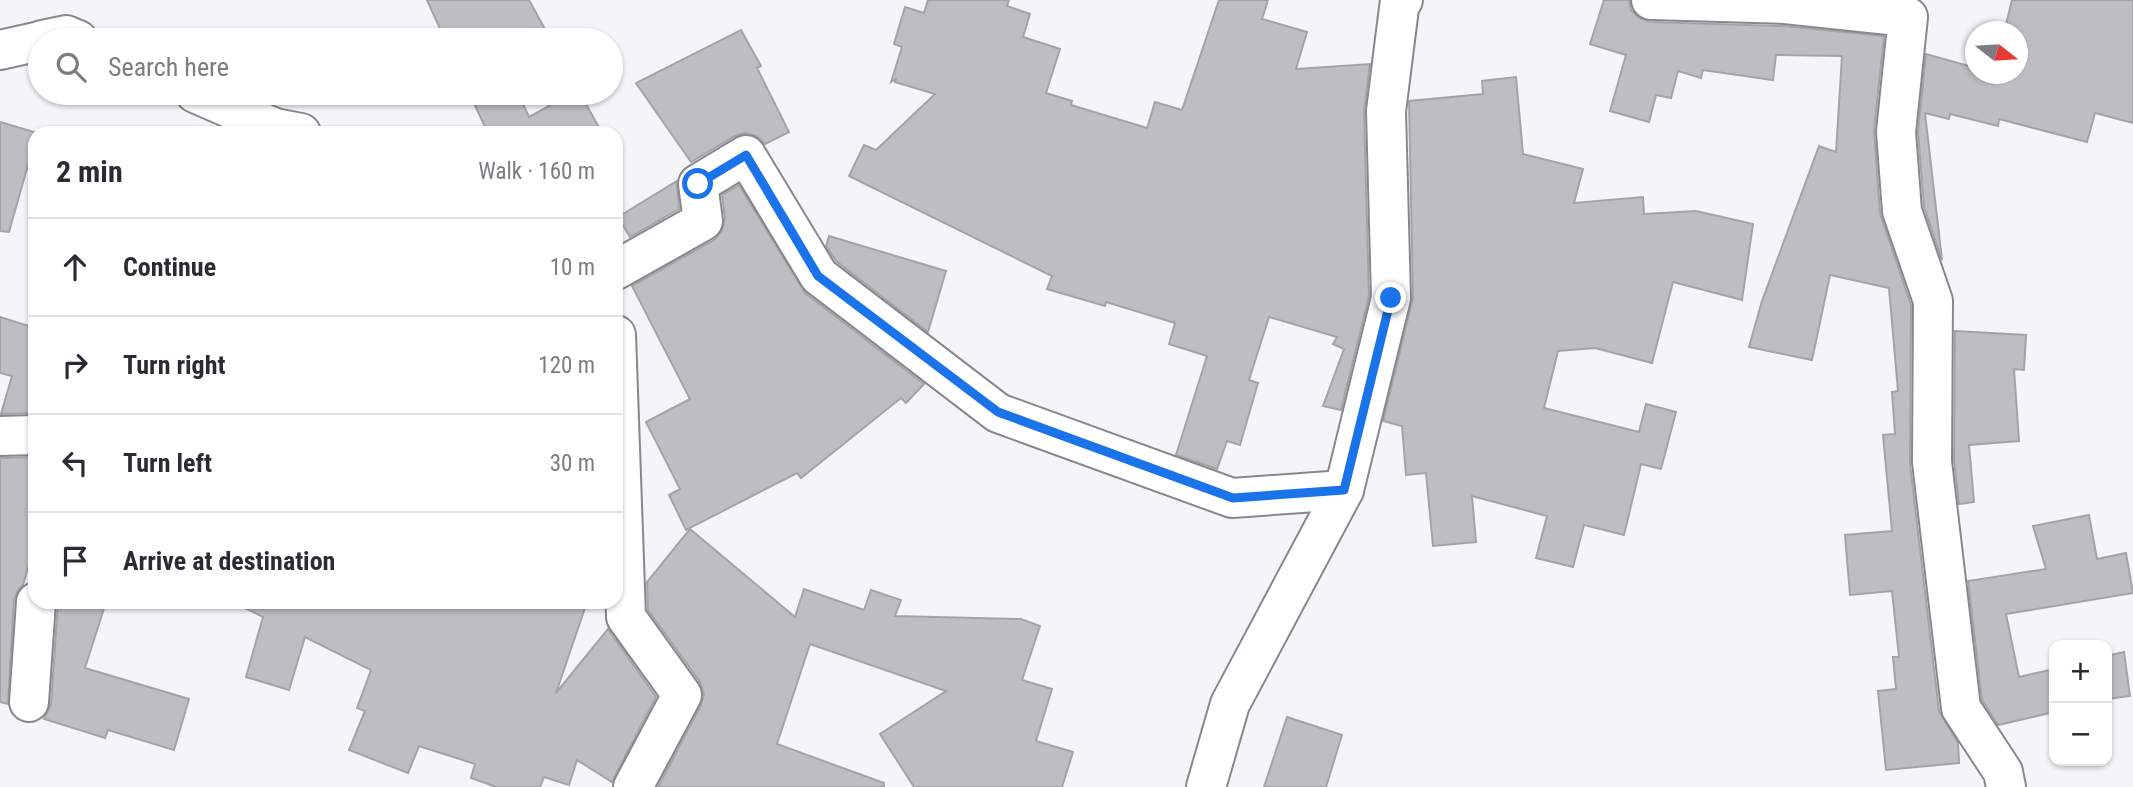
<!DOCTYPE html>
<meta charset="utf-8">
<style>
:root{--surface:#fff;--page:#f7f7f7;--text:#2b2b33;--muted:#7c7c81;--line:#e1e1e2}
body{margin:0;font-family:"Roboto Condensed",sans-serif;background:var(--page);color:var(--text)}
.controls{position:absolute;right:21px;bottom:21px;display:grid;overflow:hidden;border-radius:14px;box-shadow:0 2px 5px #0004}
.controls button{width:63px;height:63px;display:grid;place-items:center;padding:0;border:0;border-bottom:2px solid var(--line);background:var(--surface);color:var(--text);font:35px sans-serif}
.compass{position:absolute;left:1965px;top:21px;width:63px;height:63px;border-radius:50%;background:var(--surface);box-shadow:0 2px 5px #0004;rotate:107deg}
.stop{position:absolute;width:21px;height:21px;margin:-16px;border:5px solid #1a73e8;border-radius:50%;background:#fff}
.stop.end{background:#1a73e8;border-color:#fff;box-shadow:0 2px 7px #0008}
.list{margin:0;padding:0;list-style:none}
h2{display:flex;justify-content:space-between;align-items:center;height:91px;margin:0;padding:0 28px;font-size:30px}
h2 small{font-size:23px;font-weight:400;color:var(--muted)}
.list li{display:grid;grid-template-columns:46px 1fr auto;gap:21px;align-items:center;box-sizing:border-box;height:98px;padding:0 28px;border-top:2px solid var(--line)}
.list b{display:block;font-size:26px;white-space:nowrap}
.list em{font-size:23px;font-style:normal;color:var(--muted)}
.icon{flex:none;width:38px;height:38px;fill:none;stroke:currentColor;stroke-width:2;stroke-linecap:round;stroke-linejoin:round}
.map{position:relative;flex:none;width:2133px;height:787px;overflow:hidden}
.search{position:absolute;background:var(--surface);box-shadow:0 2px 5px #0004;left:28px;top:28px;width:595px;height:77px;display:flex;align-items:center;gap:18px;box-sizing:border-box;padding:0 24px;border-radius:38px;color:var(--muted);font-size:26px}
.panel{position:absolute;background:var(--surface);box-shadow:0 2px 5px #0004;left:28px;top:126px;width:595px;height:483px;border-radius:21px}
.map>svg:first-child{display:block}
.building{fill:#bdbec1;stroke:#a3a4a7;stroke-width:2}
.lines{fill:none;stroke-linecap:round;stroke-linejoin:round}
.minor-casing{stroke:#88888c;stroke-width:42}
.minor{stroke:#fff;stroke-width:38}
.route{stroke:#1a73e8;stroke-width:9}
</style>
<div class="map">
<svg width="2133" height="787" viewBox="0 0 2133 787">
<rect width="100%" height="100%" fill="#f4f5f9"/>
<g class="building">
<path d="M 427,0 L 529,0 L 551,40 L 445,40 Z"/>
<path d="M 928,0 L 1009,0 L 1007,6 L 1030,14 L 1023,37 L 1060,49 L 1046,93 L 1072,101 L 1071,105 L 1147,128 L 1155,102 L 1182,110 L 1219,0 L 1268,0 L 1262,19 L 1307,32 L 1296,69 L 1370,64 L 1364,112 L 1369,296 L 1341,410 L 1323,406 L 1344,349 L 1333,344 L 1337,337 L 1269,317 L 1249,380 L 1258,383 L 1240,445 L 1227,441 L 1217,469 L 1176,455 L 1207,356 L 1169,344 L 1175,323 L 1106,302 L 1105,306 L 1047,289 L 1052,276 L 849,176 L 864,145 L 876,150 L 935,94 L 895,82 L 896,79 L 891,82 L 902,47 L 894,44 L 905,7 L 924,13 Z"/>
<path d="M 1604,0 L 1629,0 L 1631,10 L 1639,18 L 1650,22 L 1784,26 L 1884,36 L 1874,130 L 1880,213 L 1911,305 L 1910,464 L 1939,711 L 1958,743 L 1959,763 L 1886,770 L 1878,691 L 1896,689 L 1893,657 L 1899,657 L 1892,591 L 1850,595 L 1845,535 L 1892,531 L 1883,435 L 1895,434 L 1892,392 L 1898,391 L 1889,288 L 1830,275 L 1812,360 L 1749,347 L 1762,301 L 1819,146 L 1836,152 L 1842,56 L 1776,55 L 1773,80 L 1703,70 L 1701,78 L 1678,71 L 1671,98 L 1656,95 L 1649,122 L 1610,111 L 1626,55 L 1590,44 Z"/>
<path d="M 2012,0 L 2133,0 L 2133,123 L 2095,113 L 2087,142 L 1999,119 L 1998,126 L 1950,114 L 1949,119 L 1925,113 L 1942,260 L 1924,207 L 1918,132 L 1926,54 L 1976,68 L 1976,74 L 2018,74 L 2018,32 L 2004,32 Z"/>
<path d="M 741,30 L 761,66 L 757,68 L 789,132 L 765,144 L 756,136 L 745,133 L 735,136 L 691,162 L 636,83 Z"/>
<path d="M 1516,77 L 1523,154 L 1583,169 L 1574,203 L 1643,197 L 1644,214 L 1696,211 L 1753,224 L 1742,300 L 1673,282 L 1652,363 L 1595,348 L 1558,351 L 1544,408 L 1639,432 L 1646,404 L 1676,412 L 1661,469 L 1641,464 L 1624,535 L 1584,525 L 1573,567 L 1536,558 L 1547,516 L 1472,496 L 1476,542 L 1433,546 L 1426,473 L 1406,475 L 1402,426 L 1383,421 L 1413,298 L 1409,101 L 1483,94 L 1482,81 Z"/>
<path d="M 469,93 L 518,93 L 529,117 L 573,93 L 580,93 L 602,133 L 488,133 Z"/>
<path d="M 0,122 L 37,133 L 9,232 L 0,231 Z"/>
<path d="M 677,181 L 679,209 L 630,237 L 618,217 Z"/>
<path d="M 739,185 L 805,293 L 924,384 L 906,403 L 901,398 L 801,478 L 797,473 L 686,530 L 669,495 L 680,489 L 646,422 L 690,399 L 632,286 L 714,240 L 722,231 L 725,219 L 722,195 Z"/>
<path d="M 829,236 L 946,271 L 928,332 L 836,261 L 826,246 Z"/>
<path d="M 0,317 L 35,328 L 35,413 L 1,414 L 12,376 L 0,373 Z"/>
<path d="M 1955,331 L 2026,335 L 2024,370 L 2014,369 L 2019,441 L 1969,445 L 1974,502 L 1959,504 L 1954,461 Z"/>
<path d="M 35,457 L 35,543 L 23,585 L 18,590 L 14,600 L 8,704 L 0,702 L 0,458 Z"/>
<path d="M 2089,515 L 2097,559 L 2126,553 L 2133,593 L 2006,614 L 2019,677 L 2054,669 L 2054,712 L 1998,725 L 1982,700 L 1968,581 L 2046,569 L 2033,526 Z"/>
<path d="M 690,529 L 795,617 L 804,589 L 864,610 L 871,590 L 901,600 L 895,616 L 1021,619 L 1040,626 L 1022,680 L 1052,689 L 1036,741 L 1073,752 L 1062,787 L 914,787 L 880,734 L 946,691 L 810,644 L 777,744 L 884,783 L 884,787 L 658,787 L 701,705 L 704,694 L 700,682 L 648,610 L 647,582 Z"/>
<path d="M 58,602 L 106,602 L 85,668 L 189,699 L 174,750 L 108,730 L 105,738 L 44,719 L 51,704 Z"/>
<path d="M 233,602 L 587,602 L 556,693 L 608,629 L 656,697 L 612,782 L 577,760 L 569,785 L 544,777 L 540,787 L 496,787 L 471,778 L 475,764 L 419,746 L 408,773 L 349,750 L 365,711 L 357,708 L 371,670 L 305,637 L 289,690 L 246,677 L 263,617 Z"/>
<path d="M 2124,652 L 2130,696 L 2107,699 L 2107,656 Z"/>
<path d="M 1287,717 L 1342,735 L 1326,787 L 1264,787 Z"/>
</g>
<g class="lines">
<g class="minor-casing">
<g id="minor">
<path d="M 1651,0 L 1785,4 L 1908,17 L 1896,132 L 1902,211 L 1933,301 L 1932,462 L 1961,708 L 2003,772 L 2006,787"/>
<path d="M 42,40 L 66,35 L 78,40"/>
<path d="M 0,50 L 40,41"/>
<path d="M 195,93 L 275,128 L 301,133"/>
<path d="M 616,270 L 703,221 L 698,184 L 746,155 L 819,276 L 998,413 L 1232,498 L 1344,490"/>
<path d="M 616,335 L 626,617 L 682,695 L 633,787"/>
<path d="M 0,436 L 35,435"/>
<path d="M 29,702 L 36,602"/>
<path d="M 1206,787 L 1230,704 L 1344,490 L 1391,298 L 1386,111 L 1400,0 L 1403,0"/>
</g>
</g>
<use href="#minor" class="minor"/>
</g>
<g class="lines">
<path class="route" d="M 698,184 L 746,155 L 818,276 L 998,412 L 1233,498 L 1344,490 L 1391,298"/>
</g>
</svg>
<div class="controls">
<button>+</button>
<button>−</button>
</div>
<svg class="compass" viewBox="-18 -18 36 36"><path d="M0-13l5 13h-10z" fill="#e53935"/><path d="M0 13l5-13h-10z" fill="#7c7c81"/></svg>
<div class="stop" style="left:698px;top:184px"></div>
<div class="stop end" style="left:1391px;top:298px"></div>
<div class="search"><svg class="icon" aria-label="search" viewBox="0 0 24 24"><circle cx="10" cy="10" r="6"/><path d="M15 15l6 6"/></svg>Search here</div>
<section class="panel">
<h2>2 min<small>Walk · 160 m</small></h2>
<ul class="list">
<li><svg class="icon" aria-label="ahead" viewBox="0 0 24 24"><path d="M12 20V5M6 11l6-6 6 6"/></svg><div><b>Continue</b></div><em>10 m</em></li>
<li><svg class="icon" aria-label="right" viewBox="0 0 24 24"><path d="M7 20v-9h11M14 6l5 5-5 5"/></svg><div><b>Turn right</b></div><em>120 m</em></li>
<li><svg class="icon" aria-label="left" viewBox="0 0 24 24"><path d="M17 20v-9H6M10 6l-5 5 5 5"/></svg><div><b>Turn left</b></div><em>30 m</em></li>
<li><svg class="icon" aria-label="arrive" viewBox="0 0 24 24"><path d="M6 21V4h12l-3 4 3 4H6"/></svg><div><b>Arrive at destination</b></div></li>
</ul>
</section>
</div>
